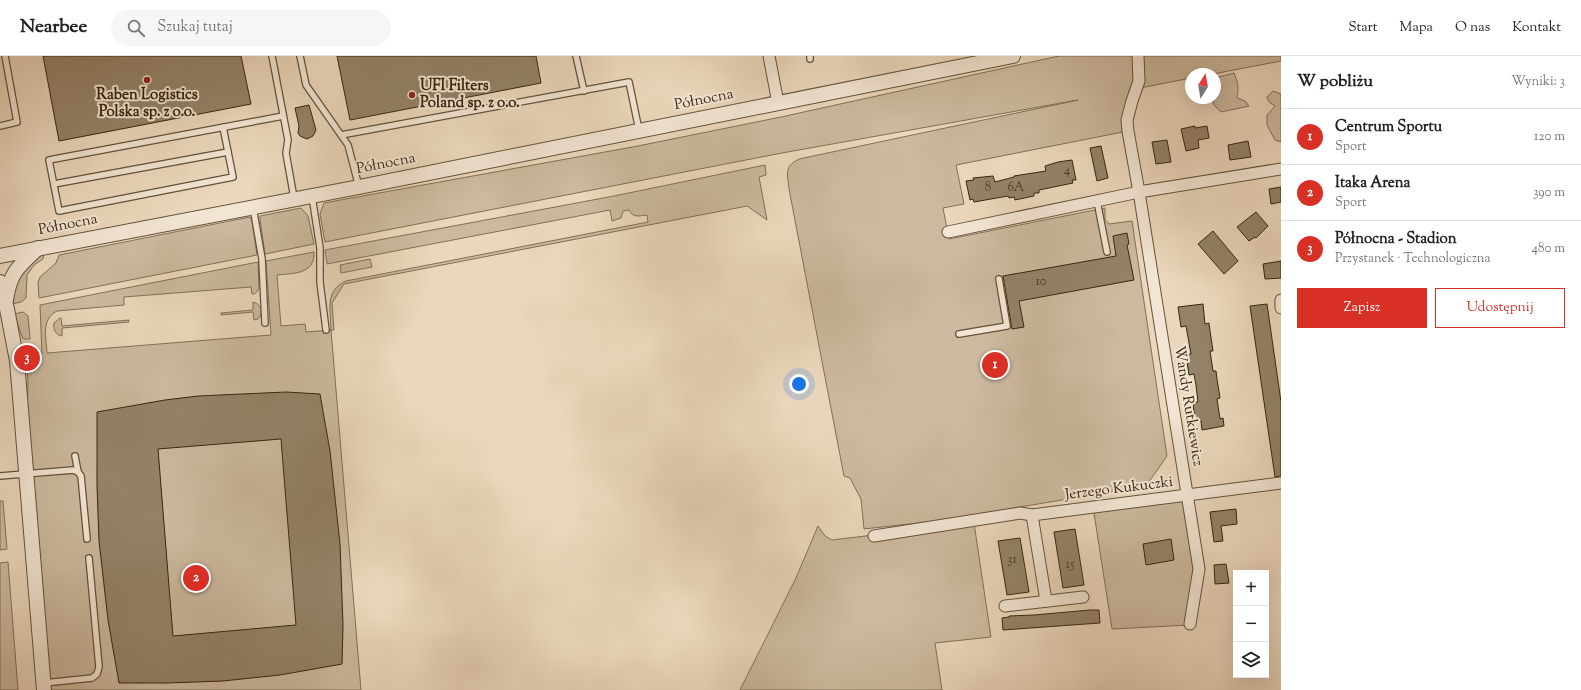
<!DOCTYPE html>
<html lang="pl">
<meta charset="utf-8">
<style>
:root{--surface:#fff;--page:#f6f6f6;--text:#222;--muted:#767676;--line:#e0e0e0;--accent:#d93025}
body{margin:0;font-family:"Sorts Mill Goudy",serif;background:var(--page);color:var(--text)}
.controls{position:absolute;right:12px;bottom:12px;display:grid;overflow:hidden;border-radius:0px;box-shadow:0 4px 16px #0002}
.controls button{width:36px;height:36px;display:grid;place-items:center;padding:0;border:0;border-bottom:1px solid var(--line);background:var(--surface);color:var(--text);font:20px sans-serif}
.compass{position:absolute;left:1185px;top:12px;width:36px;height:36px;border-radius:50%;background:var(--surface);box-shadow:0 4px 16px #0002;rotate:11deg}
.you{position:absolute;left:799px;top:328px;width:14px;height:14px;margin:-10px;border:3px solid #fff;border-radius:50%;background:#1a73e8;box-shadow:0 0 0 6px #1a73e833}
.badge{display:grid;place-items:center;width:26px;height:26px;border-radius:50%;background:var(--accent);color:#fff;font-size:13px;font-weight:700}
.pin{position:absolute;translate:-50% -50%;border:2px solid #fff;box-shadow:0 1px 4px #0006}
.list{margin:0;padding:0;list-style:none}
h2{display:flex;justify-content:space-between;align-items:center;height:52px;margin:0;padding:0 16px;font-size:17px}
h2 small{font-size:13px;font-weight:400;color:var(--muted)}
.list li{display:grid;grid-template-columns:26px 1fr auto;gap:12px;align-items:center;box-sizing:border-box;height:56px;padding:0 16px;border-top:1px solid var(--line)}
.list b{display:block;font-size:15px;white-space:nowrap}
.list p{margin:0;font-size:13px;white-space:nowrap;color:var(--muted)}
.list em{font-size:13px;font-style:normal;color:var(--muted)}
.actions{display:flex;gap:8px;padding:12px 16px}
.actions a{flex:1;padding:9px 0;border:1px solid var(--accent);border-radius:0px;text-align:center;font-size:14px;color:var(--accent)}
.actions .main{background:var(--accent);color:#fff}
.icon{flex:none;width:22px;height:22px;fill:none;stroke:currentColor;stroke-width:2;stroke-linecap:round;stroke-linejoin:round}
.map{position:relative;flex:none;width:1281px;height:634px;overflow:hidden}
header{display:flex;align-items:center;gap:24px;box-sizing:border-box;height:56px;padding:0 20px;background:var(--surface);border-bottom:1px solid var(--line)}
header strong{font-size:19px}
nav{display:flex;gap:22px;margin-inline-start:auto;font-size:14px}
.search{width:280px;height:36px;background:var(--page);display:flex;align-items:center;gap:10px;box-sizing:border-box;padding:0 14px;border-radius:22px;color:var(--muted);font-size:15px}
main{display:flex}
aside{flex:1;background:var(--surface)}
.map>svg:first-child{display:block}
.green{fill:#ccb99f;stroke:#817057}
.building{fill:#948269;stroke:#36260f;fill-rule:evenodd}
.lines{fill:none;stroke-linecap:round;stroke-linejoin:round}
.service-casing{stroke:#63523a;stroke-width:8}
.minor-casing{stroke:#63523a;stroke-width:13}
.tertiary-casing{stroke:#63523a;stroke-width:16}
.service{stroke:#f2e5d3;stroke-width:5.5}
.minor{stroke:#f2e5d3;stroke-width:11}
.tertiary{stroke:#f2e5d3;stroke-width:14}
.poi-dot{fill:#8f2418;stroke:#f2e5d3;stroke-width:1.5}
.labels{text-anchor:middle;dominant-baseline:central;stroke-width:4;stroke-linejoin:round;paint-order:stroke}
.number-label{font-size:13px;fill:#4e3d26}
.poi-label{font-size:15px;font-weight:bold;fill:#36260f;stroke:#f2e5d3;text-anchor:start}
.street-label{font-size:15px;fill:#36260f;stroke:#f2e5d3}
</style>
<header>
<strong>Nearbee</strong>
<div class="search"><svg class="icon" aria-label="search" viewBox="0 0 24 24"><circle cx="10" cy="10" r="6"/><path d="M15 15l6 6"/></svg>Szukaj tutaj</div>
<nav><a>Start</a><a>Mapa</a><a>O nas</a><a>Kontakt</a></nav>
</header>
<main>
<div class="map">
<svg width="1281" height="634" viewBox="0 0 1281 634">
<rect width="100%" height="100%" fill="#ebd7bc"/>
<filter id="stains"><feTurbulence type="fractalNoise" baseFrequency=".005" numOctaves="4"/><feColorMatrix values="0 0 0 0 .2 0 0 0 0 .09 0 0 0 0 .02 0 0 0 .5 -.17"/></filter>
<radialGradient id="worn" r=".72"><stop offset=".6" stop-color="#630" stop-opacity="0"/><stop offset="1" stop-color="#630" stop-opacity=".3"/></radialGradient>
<g class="green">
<path d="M 1059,0 L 1281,0 L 1281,5 L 1213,18 L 1191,18 L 1191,22 L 1135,33 L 1128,75 L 956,109 L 964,148 L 943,152 L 949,183 L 1105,152 L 1105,163 L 1109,168 L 1132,165 L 1167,400 L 1146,430 L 936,465 L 864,473 L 861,443 L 850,422 L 844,420 L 789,133 C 788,118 783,111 799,103 L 1078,44 L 782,97 L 325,186 L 320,158 L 324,147 L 638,90 L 781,61 Z"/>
<path d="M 1234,17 C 1238,27 1239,32 1237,42 L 1245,45 L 1249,50 L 1221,56 L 1214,49 L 1212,42 L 1215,42 L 1215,22 Z"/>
<path d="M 1273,35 L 1281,38 L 1281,86 L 1275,84 L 1267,69 L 1267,59 L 1275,50 L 1269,46 L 1267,41 Z"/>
<path d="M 765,109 L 766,119 L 759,121 L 767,164 L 747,150 L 344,228 L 332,247 L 334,274 L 331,274 L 361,634 L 48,634 L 27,362 L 28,324 L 26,299 L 42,298 L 40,249 L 258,206 L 259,232 C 258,235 256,238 252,238 L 251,231 L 124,241 L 124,249 L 57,255 C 41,263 46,281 47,297 L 271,279 L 266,205 L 314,196 C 315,219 293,217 277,219 L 281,270 L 305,268 L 306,276 L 331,274 C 331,255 324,235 346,225 L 648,166 L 647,159 C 639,160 633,162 629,154 L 623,155 L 621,162 L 612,165 L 610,154 L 327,208 L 325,194 L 614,140 Z"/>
<path d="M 301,152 L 308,160 L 314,188 L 265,198 L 260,163 L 260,160 Z"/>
<path d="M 250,161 L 252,165 L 257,199 L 39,242 L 38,226 L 40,221 L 56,207 L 59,199 Z"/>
<path d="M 44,197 L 43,203 L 34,209 L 27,219 L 26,242 L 21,246 L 12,248 L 12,235 L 24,210 Z"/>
<path d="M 370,203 L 372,211 L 341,217 L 340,209 Z"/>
<path d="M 253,246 C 260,248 262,253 261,259 L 258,263 L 254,264 L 253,256 L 221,259 L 221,257 L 253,254 Z"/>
<path d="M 23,256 L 28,260 L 30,283 L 23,283 L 14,258 Z"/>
<path d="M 60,262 L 61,262 L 62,270 L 129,264 L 129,266 L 62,272 L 62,280 C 55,279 53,273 54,267 Z"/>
<path d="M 1187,439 L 1199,513 L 1190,569 L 1112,573 L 1093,451 Z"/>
<path d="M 0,445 L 3,445 L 7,493 L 0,494 Z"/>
<path d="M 974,467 L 991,581 L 935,587 L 942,634 L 740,634 L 796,522 L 818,470 L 825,480 L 832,484 Z"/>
<path d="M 8,506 L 18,634 L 0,634 L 0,507 Z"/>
</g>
<g class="building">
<path d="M 43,0 L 241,0 L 251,48 L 59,85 Z"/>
<path d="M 337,0 L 536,0 L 541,27 L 350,64 Z"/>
<path d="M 309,49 L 316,74 L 313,80 L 307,83 L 300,80 L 298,77 L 299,70 L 295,52 Z"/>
<path d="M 1195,70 L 1195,72 L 1207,70 L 1209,82 L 1198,84 L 1199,92 L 1186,95 L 1181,73 Z"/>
<path d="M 1167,84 L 1171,106 L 1156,108 L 1152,86 Z"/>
<path d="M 1248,85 L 1251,101 L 1230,104 L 1228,89 Z"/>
<path d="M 1101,90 L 1108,122 L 1097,125 L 1090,92 Z"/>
<path d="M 1072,104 L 1076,124 L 1072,124 L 1073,127 L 1039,134 L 1039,137 L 1034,137 L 1034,140 L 1015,144 L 1014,141 L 1009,142 L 1008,140 L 974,146 L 973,143 L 970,144 L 966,125 L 974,124 L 973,122 L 993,120 L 995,126 L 1014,121 L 1014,120 L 1046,115 L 1045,110 L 1058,106 Z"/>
<path d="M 1281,131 L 1281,146 L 1271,148 L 1269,133 Z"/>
<path d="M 1256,156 L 1268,170 L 1256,182 L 1255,181 L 1249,185 L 1237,171 Z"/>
<path d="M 1213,175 L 1238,205 L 1224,218 L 1198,188 Z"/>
<path d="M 1127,177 L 1129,188 L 1127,189 L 1134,224 L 1019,245 L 1024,271 L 1012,273 L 1003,220 L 1116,200 L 1113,180 Z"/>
<path d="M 1281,205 L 1281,222 L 1265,223 L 1263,208 Z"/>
<path d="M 1203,248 L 1205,268 L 1209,267 L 1210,275 L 1213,295 L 1210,295 L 1213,315 L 1216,315 L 1217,323 L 1220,342 L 1217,343 L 1220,363 L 1223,362 L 1224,370 L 1202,374 L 1201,365 L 1195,366 L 1193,346 L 1198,346 L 1196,329 L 1194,318 L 1189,319 L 1186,299 L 1191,298 L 1186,270 L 1181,271 L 1178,251 Z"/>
<path d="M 1267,248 L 1281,346 L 1281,420 L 1275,421 L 1250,250 Z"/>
<path d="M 286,336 L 320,338 L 330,395 L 340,488 L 343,569 L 342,608 L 280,619 L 223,625 L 167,627 L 119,627 L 108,564 L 99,485 L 97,430 L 97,356 L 165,344 L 198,340 ZM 281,383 L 296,569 L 173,580 L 158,393 Z"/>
<path d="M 1236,453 L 1237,468 L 1221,470 L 1223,485 L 1214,486 L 1210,456 Z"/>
<path d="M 1075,473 L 1084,529 L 1063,532 L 1054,476 Z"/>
<path d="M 1020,482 L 1029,536 L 1007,539 L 998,485 Z"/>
<path d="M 1171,483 L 1174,504 L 1146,509 L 1143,488 Z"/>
<path d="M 1226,508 L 1229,527 L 1215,528 L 1214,509 Z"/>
<path d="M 1090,554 L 1099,554 L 1100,567 L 1003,574 L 1002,562 L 1009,561 L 1009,560 L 1034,559 Z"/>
</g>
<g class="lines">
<g class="service-casing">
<g id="service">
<path d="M 272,0 L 288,84 L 286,97 L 294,142"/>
<path d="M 300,0 L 306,29 L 341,79 L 629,26 L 639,74"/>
<path d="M 576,0 L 584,35"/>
<path d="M 810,0 L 810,3"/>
<path d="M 0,70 L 17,66 L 5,0"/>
<path d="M 223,71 L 233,121 L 59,155 L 49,104 L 283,60"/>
<path d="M 341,79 L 348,89 L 359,131"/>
<path d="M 54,128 L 228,96"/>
<path d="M 312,140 L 320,192 L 320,226 L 326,274"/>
<path d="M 1097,145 L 1107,196"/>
<path d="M 253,151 L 262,203 L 265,267"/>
<path d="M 959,278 L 1007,270 L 999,223"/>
<path d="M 75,400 L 78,416"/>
<path d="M 0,420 L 73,414 L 78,416 L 81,420 L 87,483"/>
<path d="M 44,627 L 92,622 L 97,618 L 99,611 L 89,502"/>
</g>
</g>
<g class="minor-casing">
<g id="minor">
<path d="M 769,0 L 778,47"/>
<path d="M 948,176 L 1139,136 L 1128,75 L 1127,64 L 1132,45 L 1139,25 L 1138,0"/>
<path d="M 1281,244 L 1281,252"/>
<path d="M 1032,459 L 1046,545"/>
<path d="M 874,480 L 1020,457 L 1032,459 L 1281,427"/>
<path d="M 1005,550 L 1083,541"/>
<path d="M 1190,568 L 1199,513 L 1139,136 L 1281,113"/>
</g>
</g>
<g class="tertiary-casing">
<g id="tertiary">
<path d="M 0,200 L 359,131 L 1013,0"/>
<path d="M 0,226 L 7,253 L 17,305 L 44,634"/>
<path d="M 6,244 C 10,216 19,210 38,192"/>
</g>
</g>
<use href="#service" class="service"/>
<use href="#minor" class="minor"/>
<use href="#tertiary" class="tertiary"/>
</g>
<g class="poi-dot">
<circle cx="147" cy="24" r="4"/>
<circle cx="412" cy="39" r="4"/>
</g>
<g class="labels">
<g class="number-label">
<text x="1067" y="115">4</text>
<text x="988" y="132">8</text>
<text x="1016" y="132">6A</text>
<text x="1041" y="226">10</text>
<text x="1012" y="504">31</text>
<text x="1070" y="509">15</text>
</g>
<g class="poi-label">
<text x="420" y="30">UFI Filters<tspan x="420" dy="17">Poland sp. z o.o.</tspan></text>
<text x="147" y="39" text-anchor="middle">Raben Logistics<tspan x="147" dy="17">Polska sp. z o.o.</tspan></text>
</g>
<g class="street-label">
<text transform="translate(704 44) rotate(-11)">Północna</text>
<text transform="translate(386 108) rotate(-11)">Północna</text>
<text transform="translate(68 169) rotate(-11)">Północna</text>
<text transform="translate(1188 350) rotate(81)">Wandy Rutkiewicz</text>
<text transform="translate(1119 433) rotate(-7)">Jerzego Kukuczki</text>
</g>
</g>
<rect width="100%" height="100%" filter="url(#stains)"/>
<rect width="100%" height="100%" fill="url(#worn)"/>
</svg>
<div class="controls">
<button>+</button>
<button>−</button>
<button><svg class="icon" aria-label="layers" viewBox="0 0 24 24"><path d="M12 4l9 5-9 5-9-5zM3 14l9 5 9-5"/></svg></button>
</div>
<svg class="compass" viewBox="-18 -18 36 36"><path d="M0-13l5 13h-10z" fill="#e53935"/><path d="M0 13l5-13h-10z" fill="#767676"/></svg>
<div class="you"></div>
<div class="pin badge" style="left:995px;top:309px">1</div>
<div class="pin badge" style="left:196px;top:522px">2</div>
<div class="pin badge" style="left:27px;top:302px">3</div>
</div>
<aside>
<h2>W pobliżu<small>Wyniki: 3</small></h2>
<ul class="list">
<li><span class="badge">1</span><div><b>Centrum Sportu</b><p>Sport</p></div><em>120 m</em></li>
<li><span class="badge">2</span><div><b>Itaka Arena</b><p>Sport</p></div><em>390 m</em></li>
<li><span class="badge">3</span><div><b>Północna - Stadion</b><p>Przystanek · Technologiczna</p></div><em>480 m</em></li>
</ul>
<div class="actions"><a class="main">Zapisz</a><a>Udostępnij</a></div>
</aside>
</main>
